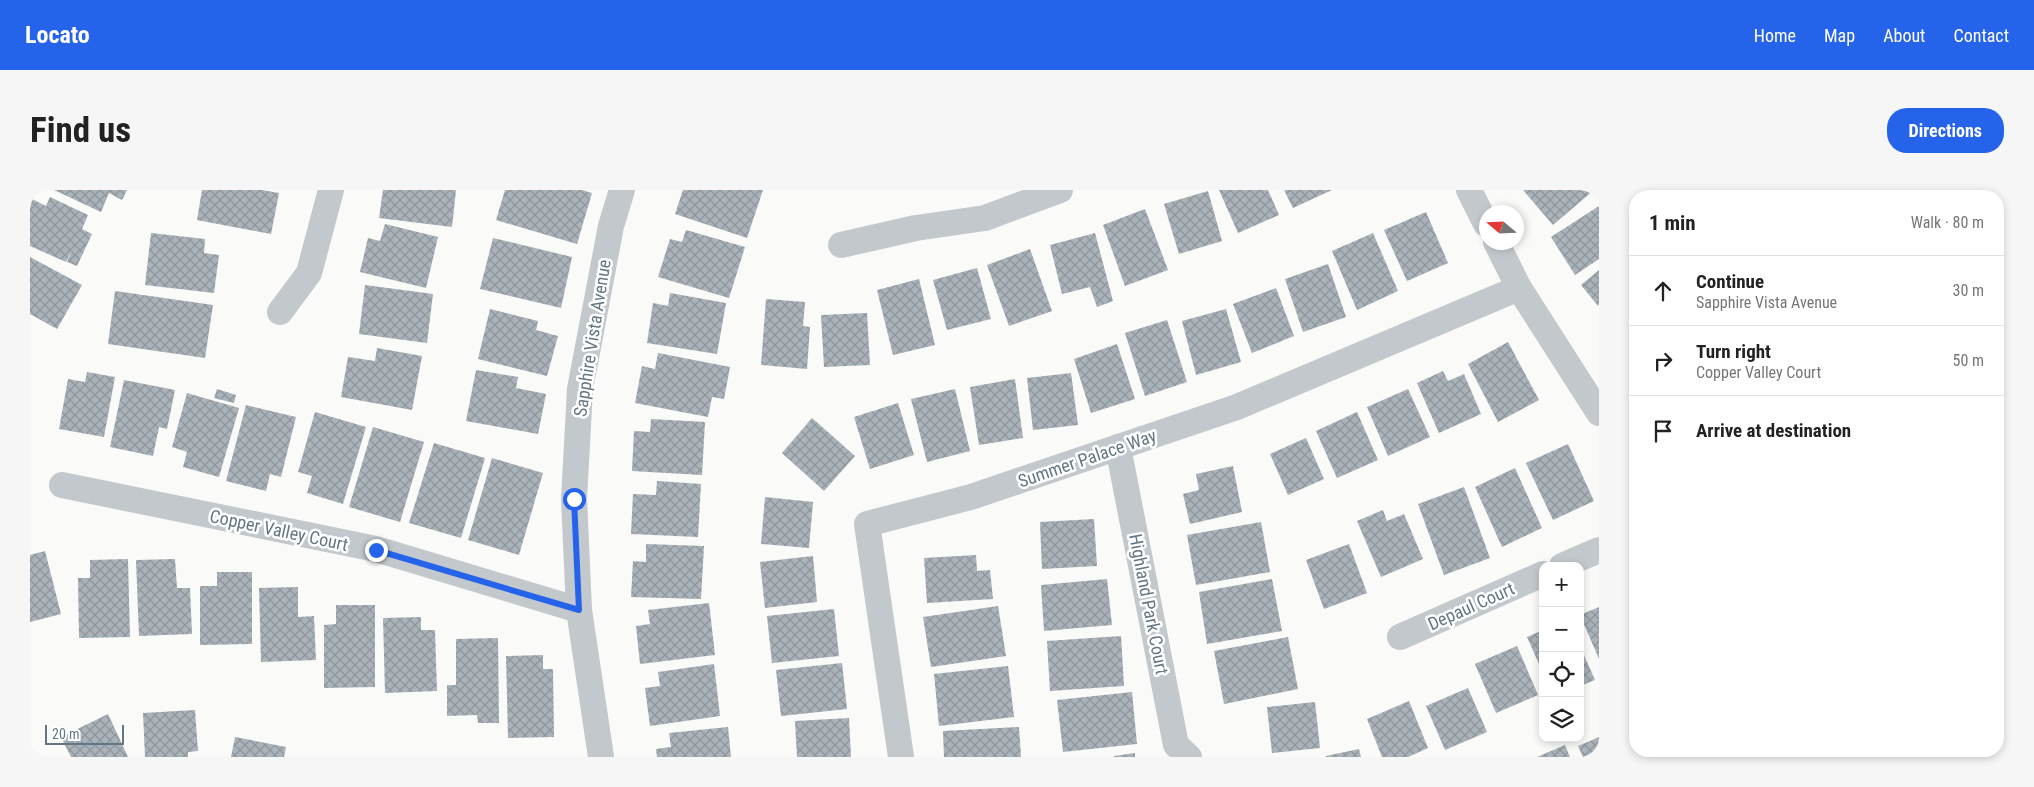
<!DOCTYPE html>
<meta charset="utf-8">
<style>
:root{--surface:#fff;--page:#f6f6f6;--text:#222;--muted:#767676;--line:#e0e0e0;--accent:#2563eb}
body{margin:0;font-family:"Roboto Condensed",sans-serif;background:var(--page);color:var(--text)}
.controls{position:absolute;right:15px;bottom:15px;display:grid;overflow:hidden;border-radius:10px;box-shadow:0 2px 8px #0003}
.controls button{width:45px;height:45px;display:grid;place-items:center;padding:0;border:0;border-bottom:1px solid var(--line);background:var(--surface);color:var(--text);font:25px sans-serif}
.compass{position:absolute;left:1449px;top:15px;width:45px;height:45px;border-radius:50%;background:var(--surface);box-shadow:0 2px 8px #0003;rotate:289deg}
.scale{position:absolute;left:15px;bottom:12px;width:79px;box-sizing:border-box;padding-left:5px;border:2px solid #657683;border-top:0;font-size:14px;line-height:18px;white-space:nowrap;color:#657683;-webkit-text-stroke:4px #fff;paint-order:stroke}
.stop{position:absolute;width:15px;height:15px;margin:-11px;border:4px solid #2563eb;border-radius:50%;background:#fff}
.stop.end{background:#2563eb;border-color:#fff;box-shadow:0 1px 5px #0008}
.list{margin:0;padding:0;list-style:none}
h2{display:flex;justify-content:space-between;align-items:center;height:65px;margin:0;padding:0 20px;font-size:21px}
h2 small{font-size:16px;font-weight:400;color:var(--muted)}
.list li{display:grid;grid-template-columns:32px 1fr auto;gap:15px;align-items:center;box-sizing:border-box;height:70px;padding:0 20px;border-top:1px solid var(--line)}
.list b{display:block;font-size:19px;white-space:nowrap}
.list p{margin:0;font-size:16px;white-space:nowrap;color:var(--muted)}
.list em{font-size:16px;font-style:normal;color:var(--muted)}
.icon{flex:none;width:28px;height:28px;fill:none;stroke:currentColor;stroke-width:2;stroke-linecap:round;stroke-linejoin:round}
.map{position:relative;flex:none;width:1569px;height:567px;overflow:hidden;border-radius:20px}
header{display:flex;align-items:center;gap:30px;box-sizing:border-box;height:70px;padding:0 25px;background:var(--accent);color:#fff}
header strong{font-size:24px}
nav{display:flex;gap:28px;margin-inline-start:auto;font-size:18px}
.intro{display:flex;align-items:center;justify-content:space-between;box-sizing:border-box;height:120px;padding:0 30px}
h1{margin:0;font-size:35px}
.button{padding:12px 22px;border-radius:20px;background:var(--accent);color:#fff;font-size:18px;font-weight:700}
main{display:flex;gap:30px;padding:0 30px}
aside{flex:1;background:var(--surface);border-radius:20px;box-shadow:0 2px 8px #0003}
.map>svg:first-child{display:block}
.building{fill:url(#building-cross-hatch)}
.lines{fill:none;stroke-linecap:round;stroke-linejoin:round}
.street{stroke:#c3c8cc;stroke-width:26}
.route{stroke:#2563eb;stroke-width:6}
.labels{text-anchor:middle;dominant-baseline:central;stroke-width:5;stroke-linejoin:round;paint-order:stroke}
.street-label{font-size:18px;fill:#657683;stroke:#fff}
</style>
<header>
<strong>Locato</strong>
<nav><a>Home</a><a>Map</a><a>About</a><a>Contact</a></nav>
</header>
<div class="intro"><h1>Find us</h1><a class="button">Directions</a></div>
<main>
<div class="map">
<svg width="1569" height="567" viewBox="0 0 1569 567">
<defs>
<pattern id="building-cross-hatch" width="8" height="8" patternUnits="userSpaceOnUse" patternTransform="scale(1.25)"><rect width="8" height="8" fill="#aab3b9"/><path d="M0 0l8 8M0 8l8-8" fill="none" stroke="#8e969c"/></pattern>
</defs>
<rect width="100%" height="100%" fill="#fafaf8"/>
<g class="building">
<path d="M 24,0 L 97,0 L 92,10 L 79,3 L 71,22 Z"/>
<path d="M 172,0 L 232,0 L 249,3 L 241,44 L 167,30 Z"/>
<path d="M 353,0 L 426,0 L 422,37 L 349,28 Z"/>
<path d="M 475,0 L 552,0 L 562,3 L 547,54 L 466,30 Z"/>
<path d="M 653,0 L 733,0 L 717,48 L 645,24 Z"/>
<path d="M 1189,0 L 1238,0 L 1249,25 L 1208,43 Z"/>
<path d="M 1254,0 L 1302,0 L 1263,18 Z"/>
<path d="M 1493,0 L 1564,0 L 1523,35 Z"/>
<path d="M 1178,1 L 1192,51 L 1149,64 L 1134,14 Z"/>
<path d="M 20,7 L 58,25 L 52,39 L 62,44 L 47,76 L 37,72 L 42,60 L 36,72 L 0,56 L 0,8 L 16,16 Z"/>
<path d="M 1569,16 L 1569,69 L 1545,85 L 1521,47 Z"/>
<path d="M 1115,19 L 1138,80 L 1095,96 L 1073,35 Z"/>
<path d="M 1396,22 L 1418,73 L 1377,91 L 1354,40 Z"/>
<path d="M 355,34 L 408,47 L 396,98 L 330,82 L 338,48 L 350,51 Z"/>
<path d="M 656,40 L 715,57 L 699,108 L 628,87 L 640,49 L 652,52 Z"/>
<path d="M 121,43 L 175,49 L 174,63 L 189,65 L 184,103 L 115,95 Z"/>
<path d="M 1065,43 L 1083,111 L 1067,117 L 1060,97 L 1032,104 L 1020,55 Z"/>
<path d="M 1343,43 L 1368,101 L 1327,120 L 1302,61 Z"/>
<path d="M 463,48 L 542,67 L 531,118 L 450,99 Z"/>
<path d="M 1000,59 L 1022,121 L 979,136 L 957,75 Z"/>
<path d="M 0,67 L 52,95 L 27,139 L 0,124 Z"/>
<path d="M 1298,74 L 1316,127 L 1273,142 L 1255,89 Z"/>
<path d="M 947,78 L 961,129 L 917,140 L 903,90 Z"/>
<path d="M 1569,80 L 1569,114 L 1568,116 L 1551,95 Z"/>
<path d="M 889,89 L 905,155 L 863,165 L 847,100 Z"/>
<path d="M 335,95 L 403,104 L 397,153 L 329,144 Z"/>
<path d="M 1246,98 L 1264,146 L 1222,163 L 1203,114 Z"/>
<path d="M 85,101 L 183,115 L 175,168 L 78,154 Z"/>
<path d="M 640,103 L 696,113 L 687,164 L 617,153 L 623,113 L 638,116 Z"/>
<path d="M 736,109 L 775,112 L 773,136 L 780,137 L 777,179 L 731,175 Z"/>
<path d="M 460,119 L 508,131 L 506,140 L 528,146 L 517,186 L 448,169 Z"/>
<path d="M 1196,119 L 1211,172 L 1166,185 L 1152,131 Z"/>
<path d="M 837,123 L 840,175 L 794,177 L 791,125 Z"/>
<path d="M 1137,130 L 1157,192 L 1115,206 L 1095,143 Z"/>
<path d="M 1478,152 L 1509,210 L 1468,232 L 1438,174 Z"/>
<path d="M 1087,154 L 1105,209 L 1061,223 L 1044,169 Z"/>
<path d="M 347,158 L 392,166 L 382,220 L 311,207 L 318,167 L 345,171 Z"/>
<path d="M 628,163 L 700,177 L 694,209 L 682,207 L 678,227 L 605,213 L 612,176 L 625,179 Z"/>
<path d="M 446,180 L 488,187 L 486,198 L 516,204 L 508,244 L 436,231 Z"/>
<path d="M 1413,181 L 1418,191 L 1434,184 L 1451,224 L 1409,243 L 1387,193 Z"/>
<path d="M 57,182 L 85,187 L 74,247 L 29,239 L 38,189 L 55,192 Z"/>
<path d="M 1041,183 L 1048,235 L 1003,240 L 997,188 Z"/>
<path d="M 985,189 L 993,248 L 949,255 L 940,197 Z"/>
<path d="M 94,190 L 145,200 L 137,239 L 129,237 L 123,266 L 80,257 Z"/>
<path d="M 187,199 L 206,205 L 204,213 L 184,208 Z"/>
<path d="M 925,199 L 940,261 L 897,272 L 881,209 Z"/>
<path d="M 1378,199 L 1400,247 L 1358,266 L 1337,217 Z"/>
<path d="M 157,203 L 209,218 L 189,287 L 153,277 L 157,262 L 142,257 Z"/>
<path d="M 868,213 L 884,265 L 840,279 L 824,227 Z"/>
<path d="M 216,215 L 266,227 L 251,287 L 240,284 L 236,301 L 196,291 Z"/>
<path d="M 285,222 L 336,237 L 313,314 L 277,303 L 282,286 L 268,282 Z"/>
<path d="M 1327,222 L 1348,270 L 1307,288 L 1286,241 Z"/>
<path d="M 782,228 L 825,266 L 794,301 L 752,263 Z"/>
<path d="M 621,229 L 675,232 L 672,285 L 602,281 L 604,241 L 620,242 Z"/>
<path d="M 343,237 L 394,252 L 370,332 L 319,317 Z"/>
<path d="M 1276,248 L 1294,289 L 1258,305 L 1240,264 Z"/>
<path d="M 404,253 L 455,268 L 431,348 L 379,333 Z"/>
<path d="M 1538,254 L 1564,311 L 1523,330 L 1496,273 Z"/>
<path d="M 462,268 L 513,283 L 489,365 L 438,350 Z"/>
<path d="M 1203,276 L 1212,322 L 1160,334 L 1153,304 L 1169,300 L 1166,284 Z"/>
<path d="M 1485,278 L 1512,338 L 1472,357 L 1445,297 Z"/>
<path d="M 627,291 L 671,294 L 668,347 L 601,344 L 603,304 L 626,305 Z"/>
<path d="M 1434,297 L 1460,368 L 1414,385 L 1388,314 Z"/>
<path d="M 735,307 L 783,312 L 779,358 L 731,354 Z"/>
<path d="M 1353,320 L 1357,331 L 1374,324 L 1393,369 L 1351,387 L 1327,331 Z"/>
<path d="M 1064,329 L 1067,376 L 1012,379 L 1010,332 Z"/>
<path d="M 1231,332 L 1240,382 L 1166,395 L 1157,345 Z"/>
<path d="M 616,354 L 674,356 L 671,409 L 601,407 L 603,371 L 616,372 Z"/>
<path d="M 1319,354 L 1337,403 L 1294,419 L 1276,370 Z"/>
<path d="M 15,361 L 31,424 L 0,432 L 0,365 Z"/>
<path d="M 946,365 L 947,381 L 960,380 L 963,409 L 897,413 L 894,368 Z"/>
<path d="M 783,366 L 787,412 L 735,418 L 730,372 Z"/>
<path d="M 98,369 L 100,447 L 49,448 L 48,388 L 60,388 L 60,370 Z"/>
<path d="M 145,369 L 147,398 L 160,398 L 162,444 L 109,446 L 106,370 Z"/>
<path d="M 187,382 L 222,382 L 222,454 L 170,455 L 170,396 L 187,396 Z"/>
<path d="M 1077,389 L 1082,435 L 1014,441 L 1011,395 Z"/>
<path d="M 1242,389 L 1252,441 L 1177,454 L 1169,402 Z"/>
<path d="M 268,397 L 268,427 L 284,426 L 286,470 L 231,472 L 229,398 Z"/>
<path d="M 679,413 L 685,465 L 610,474 L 606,436 L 620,434 L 618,420 Z"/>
<path d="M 306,415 L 345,415 L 345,497 L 294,498 L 294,435 L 306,434 Z"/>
<path d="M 968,416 L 976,466 L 901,477 L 893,427 Z"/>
<path d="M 1569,417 L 1569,469 L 1550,425 Z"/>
<path d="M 804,419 L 809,466 L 742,473 L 737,426 Z"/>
<path d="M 391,427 L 391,440 L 405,440 L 407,501 L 355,503 L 353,428 Z"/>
<path d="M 1513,440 L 1513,483 L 1497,447 Z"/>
<path d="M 1091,446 L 1094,496 L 1020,501 L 1017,451 Z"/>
<path d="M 1258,447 L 1268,499 L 1194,514 L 1184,461 Z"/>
<path d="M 468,448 L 469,533 L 448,533 L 447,525 L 417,526 L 417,495 L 426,495 L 426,449 Z"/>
<path d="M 1487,456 L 1508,505 L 1466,523 L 1445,474 Z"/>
<path d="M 1550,456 L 1565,490 L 1550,496 Z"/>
<path d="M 513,465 L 513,479 L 523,479 L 524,547 L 478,548 L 476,466 Z"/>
<path d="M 812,473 L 817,519 L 751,526 L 746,480 Z"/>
<path d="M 684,474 L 690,526 L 620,536 L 615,498 L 630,496 L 628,482 Z"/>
<path d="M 978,476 L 984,527 L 909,536 L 904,484 Z"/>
<path d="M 1438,498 L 1457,542 L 1415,560 L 1396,516 Z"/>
<path d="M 1102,502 L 1107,554 L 1033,562 L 1027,510 Z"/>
<path d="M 1379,511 L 1398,558 L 1378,567 L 1352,567 L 1337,529 Z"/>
<path d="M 1285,512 L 1290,558 L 1242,563 L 1237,517 Z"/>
<path d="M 165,520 L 168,561 L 158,562 L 158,567 L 115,567 L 113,523 Z"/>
<path d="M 78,524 L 98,567 L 41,567 L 31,547 Z"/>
<path d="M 819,528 L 821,567 L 767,567 L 765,531 Z"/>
<path d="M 698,537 L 701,567 L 627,567 L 626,559 L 641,557 L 639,543 Z"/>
<path d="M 989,537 L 991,567 L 914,567 L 913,541 Z"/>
<path d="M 205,547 L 256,557 L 254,567 L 201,567 Z"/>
<path d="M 1569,547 L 1569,567 L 1553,567 L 1548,556 Z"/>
<path d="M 1535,555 L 1540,567 L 1507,567 Z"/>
<path d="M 1329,559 L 1331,567 L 1296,567 L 1296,566 Z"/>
<path d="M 1105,563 L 1105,567 L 1084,567 L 1084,566 Z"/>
</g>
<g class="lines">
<g class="street">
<path d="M 1439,0 L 1456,34"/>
<path d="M 1466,52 L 1489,98 L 1569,223"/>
<path d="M 811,55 L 886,38 L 955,28 L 1030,0"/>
<path d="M 250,122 L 279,83 L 301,0"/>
<path d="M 1088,257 L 1146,555 L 1159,567"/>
<path d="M 32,295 L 346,359 L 549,420"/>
<path d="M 1532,376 L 1569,360"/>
<path d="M 1370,447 L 1513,384"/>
<path d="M 571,567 L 549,420 L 544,309 L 550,199 L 581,36 L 592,0"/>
<path d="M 871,567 L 837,334 L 941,307 L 1207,217 L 1489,98"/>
</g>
</g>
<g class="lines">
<path class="route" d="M 346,360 L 549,420 L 544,309"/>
</g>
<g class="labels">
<g class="street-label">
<text transform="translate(562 148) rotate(-81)">Sapphire Vista Avenue</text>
<text transform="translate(1057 268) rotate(-19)">Summer Palace Way</text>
<text transform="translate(249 340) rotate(12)">Copper Valley Court</text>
<text transform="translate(1119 414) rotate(79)">Highland Park Court</text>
<text transform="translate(1441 416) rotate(-24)">Depaul Court</text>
</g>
</g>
</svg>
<div class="controls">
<button>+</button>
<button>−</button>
<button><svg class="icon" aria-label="locate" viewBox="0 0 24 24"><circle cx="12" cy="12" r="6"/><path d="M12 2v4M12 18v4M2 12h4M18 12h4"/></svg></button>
<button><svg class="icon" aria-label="layers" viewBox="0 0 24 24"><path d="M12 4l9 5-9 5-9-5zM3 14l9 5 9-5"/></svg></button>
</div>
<svg class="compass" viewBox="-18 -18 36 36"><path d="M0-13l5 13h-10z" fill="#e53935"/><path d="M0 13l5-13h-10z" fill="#767676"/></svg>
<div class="scale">20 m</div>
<div class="stop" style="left:544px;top:309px"></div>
<div class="stop end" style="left:346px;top:360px"></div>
</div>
<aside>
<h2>1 min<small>Walk · 80 m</small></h2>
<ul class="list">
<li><svg class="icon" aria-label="ahead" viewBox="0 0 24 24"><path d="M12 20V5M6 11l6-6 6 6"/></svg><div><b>Continue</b><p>Sapphire Vista Avenue</p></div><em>30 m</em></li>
<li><svg class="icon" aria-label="right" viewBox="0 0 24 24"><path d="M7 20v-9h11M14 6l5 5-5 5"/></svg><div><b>Turn right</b><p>Copper Valley Court</p></div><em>50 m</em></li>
<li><svg class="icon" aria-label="arrive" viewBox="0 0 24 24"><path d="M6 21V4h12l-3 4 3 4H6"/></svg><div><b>Arrive at destination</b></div></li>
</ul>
</aside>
</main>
